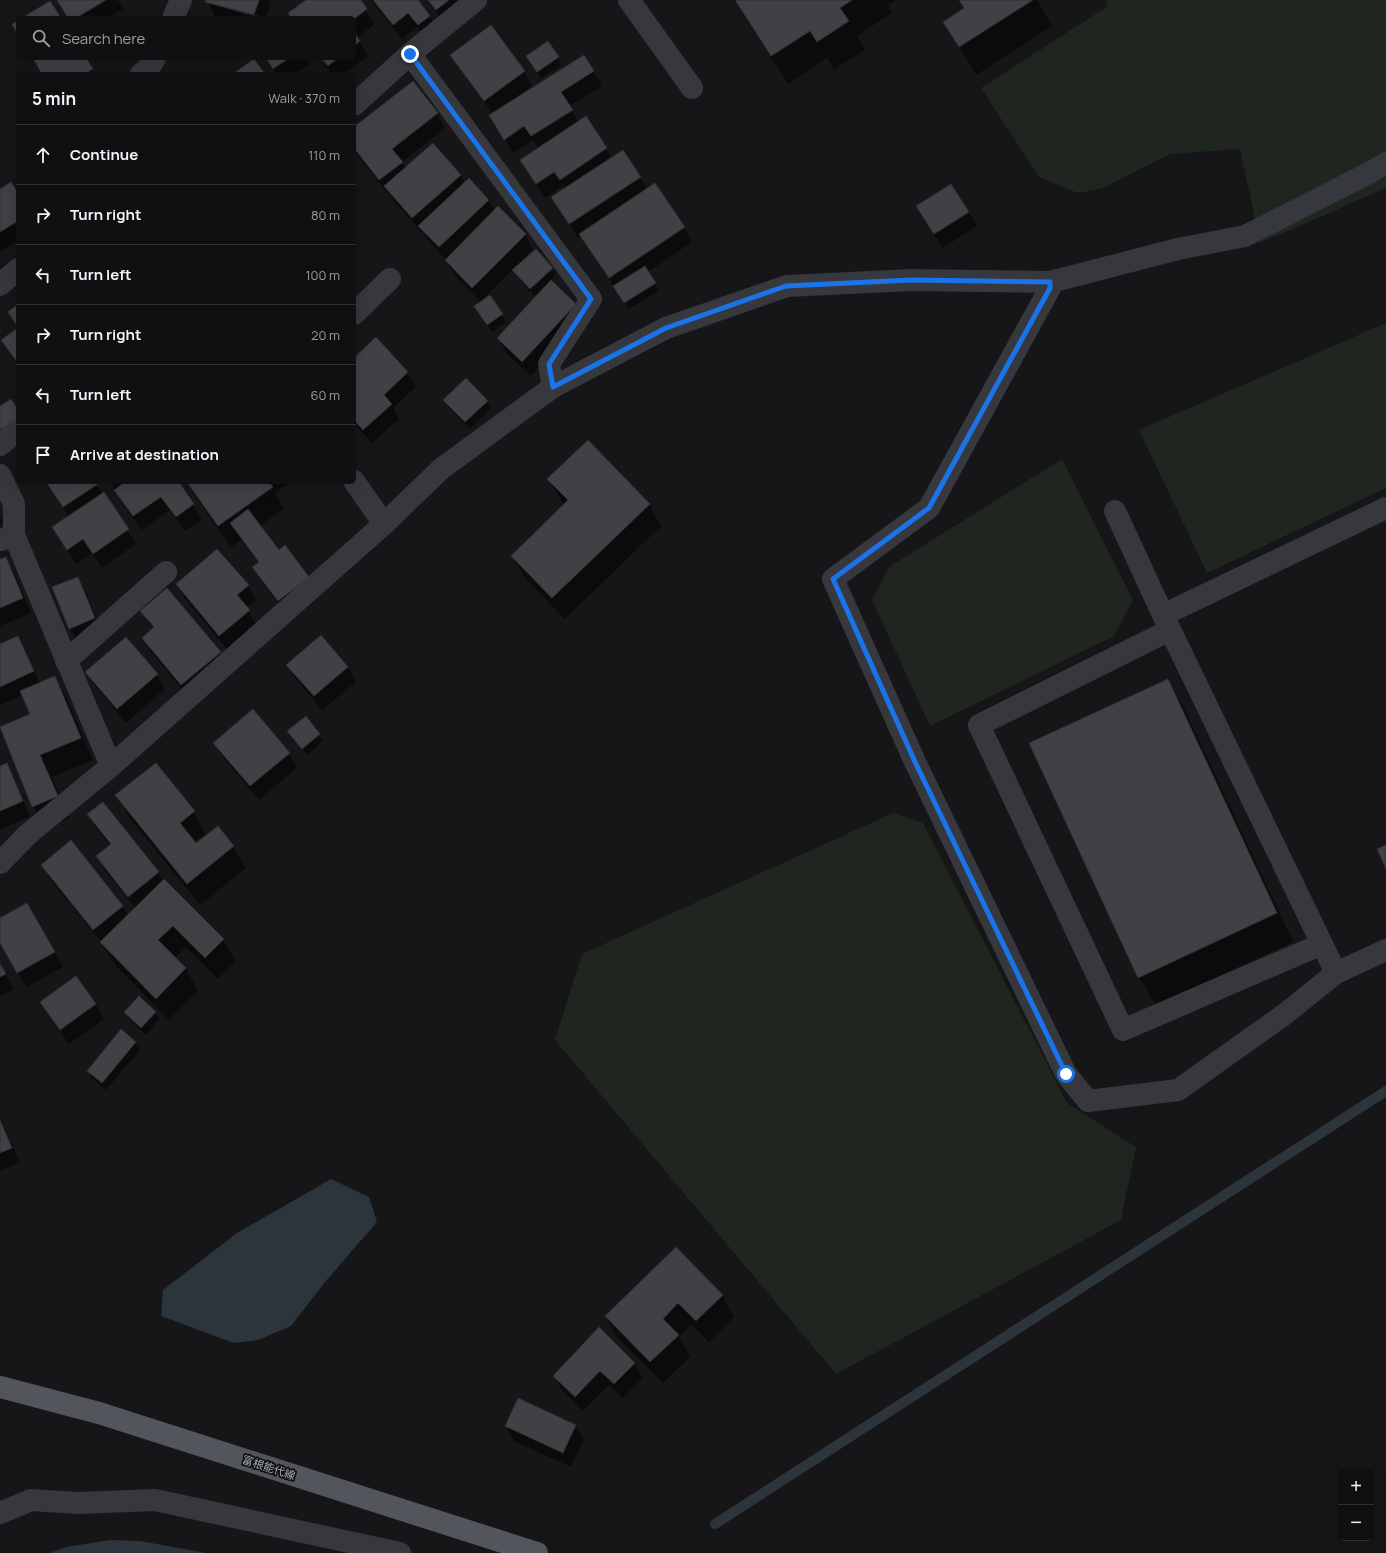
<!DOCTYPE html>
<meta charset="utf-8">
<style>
:root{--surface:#101012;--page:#19191b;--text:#f1f3f6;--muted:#9c9d9f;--line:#303032}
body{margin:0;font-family:Manrope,"Noto Sans JP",sans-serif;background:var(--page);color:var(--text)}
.controls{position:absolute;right:12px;bottom:12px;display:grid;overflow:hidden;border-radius:6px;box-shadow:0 4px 16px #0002}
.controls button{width:36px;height:36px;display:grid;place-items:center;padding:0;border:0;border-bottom:1px solid var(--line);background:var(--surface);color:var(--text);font:20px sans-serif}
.stop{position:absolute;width:12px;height:12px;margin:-9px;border:3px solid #1a73e8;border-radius:50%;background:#fff}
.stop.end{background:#1a73e8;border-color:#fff;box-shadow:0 1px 4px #0008}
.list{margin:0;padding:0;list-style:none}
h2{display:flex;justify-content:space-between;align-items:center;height:52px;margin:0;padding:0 16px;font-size:17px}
h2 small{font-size:13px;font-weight:400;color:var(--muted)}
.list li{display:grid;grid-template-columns:26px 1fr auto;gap:12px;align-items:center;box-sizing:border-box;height:60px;padding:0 16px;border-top:1px solid var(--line)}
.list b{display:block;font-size:15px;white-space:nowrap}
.list em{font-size:13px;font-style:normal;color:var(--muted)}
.icon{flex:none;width:22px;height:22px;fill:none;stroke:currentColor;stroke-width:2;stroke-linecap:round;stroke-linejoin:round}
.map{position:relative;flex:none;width:1386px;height:1553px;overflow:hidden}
.search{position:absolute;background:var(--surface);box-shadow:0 4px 16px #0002;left:16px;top:16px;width:340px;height:44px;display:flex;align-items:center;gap:10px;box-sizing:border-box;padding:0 14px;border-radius:6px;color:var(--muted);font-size:15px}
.panel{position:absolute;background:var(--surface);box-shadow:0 4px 16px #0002;left:16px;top:72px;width:340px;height:412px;border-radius:6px}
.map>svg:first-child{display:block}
.green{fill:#1e261f}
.water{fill:#2c353c}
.shadow{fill:#0007;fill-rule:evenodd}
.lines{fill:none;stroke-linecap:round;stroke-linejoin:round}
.stream{stroke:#2c353c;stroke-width:10}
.building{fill:#404145;stroke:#303034}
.minor{stroke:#37383d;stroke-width:22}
.major{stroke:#53555c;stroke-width:22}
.route{stroke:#1a73e8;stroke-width:5}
.labels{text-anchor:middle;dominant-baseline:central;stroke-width:3.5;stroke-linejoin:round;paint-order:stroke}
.street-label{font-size:11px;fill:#a8adb8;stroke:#111113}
</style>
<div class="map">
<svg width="1386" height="1553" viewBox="0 0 1386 1553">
<rect width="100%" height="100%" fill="#161618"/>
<g class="green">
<path d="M 1105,0 L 1386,0 L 1386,188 L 1260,243 L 1240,149 L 1170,154 L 1103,188 L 1078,193 L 1039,177 L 981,88 L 1108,6 Z"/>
<path d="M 1386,323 L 1386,488 L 1207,573 L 1139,430 Z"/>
<path d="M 1062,459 L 1133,600 L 1114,636 L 930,726 L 872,600 L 889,567 Z"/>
<path d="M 893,813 L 923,823 L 1067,1103 L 1136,1147 L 1121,1220 L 836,1374 L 555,1040 L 582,954 Z"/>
</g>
<g class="water">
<path d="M 331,1179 L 369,1197 L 377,1222 L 325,1282 L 291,1326 L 258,1340 L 234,1343 L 161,1316 L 163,1290 L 237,1233 Z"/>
<path d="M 110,1540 L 140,1541 L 206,1553 L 50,1553 L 66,1547 Z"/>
</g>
<g class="shadow">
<path d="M 58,0 L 118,0 L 123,9 L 108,18 L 69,18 Z"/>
<path d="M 207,0 L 271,0 L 266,18 L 222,18 L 215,16 ZM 217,4 L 260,16 L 259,18 L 217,6 Z"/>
<path d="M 307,0 L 359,0 L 375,24 L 357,38 L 368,56 L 344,74 L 332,74 L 320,58 L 354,58 L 354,18 Z"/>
<path d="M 371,0 L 417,0 L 430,16 L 438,31 L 427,39 L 417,27 L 402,39 Z"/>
<path d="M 427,0 L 463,0 L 445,24 Z"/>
<path d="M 734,0 L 896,0 L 888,5 L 892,13 L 857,36 L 865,50 L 834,69 L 827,58 L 788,84 Z"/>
<path d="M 958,0 L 1037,0 L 1052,26 L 976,75 L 944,22 L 964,9 Z"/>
<path d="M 548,43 L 562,65 L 541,78 L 532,63 Z"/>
<path d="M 452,55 L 524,72 L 532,86 L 522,93 L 523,95 L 593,71 L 602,86 L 569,106 L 579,122 L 585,118 L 612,158 L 623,151 L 647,189 L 684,227 L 692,242 L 648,272 L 659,291 L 628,309 L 582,236 L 578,238 L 553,198 L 565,189 L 563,186 L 545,198 L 530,174 L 539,149 L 533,140 L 513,153 L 499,130 L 493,114 L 460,69 Z"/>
<path d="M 33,58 L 85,58 L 95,74 L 43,74 Z"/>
<path d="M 266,58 L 306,58 L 310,64 L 295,74 L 276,74 Z"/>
<path d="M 413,83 L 437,114 L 445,128 L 402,162 L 406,169 L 460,175 L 465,183 L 488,200 L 495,211 L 525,235 L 533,249 L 519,264 L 520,265 L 552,268 L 556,275 L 550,281 L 575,305 L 584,319 L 531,376 L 506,353 L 498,338 L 545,288 L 544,287 L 534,296 L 518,278 L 513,269 L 482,300 L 482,301 L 490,296 L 506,322 L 492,332 L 479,313 L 481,302 L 454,275 L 446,260 L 428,240 L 422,231 L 421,232 L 394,201 L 389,193 L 388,194 L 354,151 L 354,128 Z"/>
<path d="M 0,190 L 18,194 L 18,240 L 0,252 Z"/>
<path d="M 969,212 L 977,226 L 943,248 L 926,221 Z"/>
<path d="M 18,329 L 18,365 L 2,340 Z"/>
<path d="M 376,339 L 407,373 L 416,387 L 393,408 L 399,419 L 372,443 L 354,424 L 354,359 Z"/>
<path d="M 445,400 L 487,401 L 491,408 L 470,429 L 449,407 Z"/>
<path d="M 549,479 L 649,504 L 661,526 L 565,619 L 525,578 L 512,556 L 565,505 L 561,501 Z"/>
<path d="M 46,482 L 95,482 L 136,544 L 102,568 L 92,553 L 76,564 L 53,527 L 69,517 Z"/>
<path d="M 111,482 L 178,482 L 202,519 L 185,531 L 170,510 L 142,530 L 123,505 Z"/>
<path d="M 188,482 L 291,482 L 275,493 L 284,509 L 260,526 L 279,551 L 308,578 L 287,615 L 262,582 L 254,567 L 259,563 L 241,540 L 231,547 L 198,500 Z"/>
<path d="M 0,516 L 3,523 L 0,525 Z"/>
<path d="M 6,558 L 14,572 L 31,613 L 0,626 L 0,560 Z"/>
<path d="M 78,578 L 86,592 L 103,633 L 78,643 L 70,628 Z"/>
<path d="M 177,584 L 248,586 L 256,600 L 246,608 L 257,625 L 228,650 L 185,599 Z"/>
<path d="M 167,589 L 221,653 L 229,667 L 190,699 L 151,652 L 143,638 L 153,629 L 141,611 Z"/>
<path d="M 17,637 L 26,651 L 40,684 L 55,677 L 67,699 L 93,760 L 52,777 L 69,818 L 46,828 L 33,807 L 0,728 L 31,715 L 23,695 L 0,705 L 0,645 Z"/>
<path d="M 126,639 L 157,675 L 165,689 L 126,723 L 95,686 L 87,672 Z"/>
<path d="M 288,665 L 348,667 L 356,682 L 322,710 L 296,679 Z"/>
<path d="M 1168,680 L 1184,708 L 1293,942 L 1156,1005 L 1139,977 Z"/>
<path d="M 305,717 L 323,741 L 307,755 L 288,731 Z"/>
<path d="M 214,743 L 289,754 L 297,768 L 259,800 L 223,757 Z"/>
<path d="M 156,764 L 194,812 L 206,834 L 194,843 L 233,846 L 246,868 L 200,905 L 129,817 L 117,795 Z"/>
<path d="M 6,765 L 14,779 L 30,816 L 0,830 L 0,767 Z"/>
<path d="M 103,803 L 158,872 L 164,881 L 164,880 L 223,940 L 236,961 L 218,979 L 186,947 L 175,958 L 186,969 L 198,991 L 169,1020 L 114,964 L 101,942 L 50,879 L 42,865 L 70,842 L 123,907 L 128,916 L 136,909 L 105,870 L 97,856 L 110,846 L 97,829 L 89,815 Z"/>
<path d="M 27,904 L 63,967 L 26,987 L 0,941 L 0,920 Z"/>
<path d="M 0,965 L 13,989 L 0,996 Z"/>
<path d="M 76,977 L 96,1004 L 104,1019 L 69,1044 L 50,1017 L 41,1003 Z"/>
<path d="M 125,1012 L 155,1012 L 159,1019 L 146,1035 L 129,1019 Z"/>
<path d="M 121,1031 L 135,1043 L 140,1050 L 106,1090 L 92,1078 L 88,1071 Z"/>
<path d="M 0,1119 L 20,1162 L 0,1171 Z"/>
<path d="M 676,1249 L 722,1295 L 734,1317 L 709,1342 L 691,1324 L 679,1337 L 690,1357 L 663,1383 L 618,1338 L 606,1317 Z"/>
<path d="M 634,1363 L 643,1378 L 623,1398 L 609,1385 L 583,1411 L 562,1390 L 554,1376 Z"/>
<path d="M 519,1400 L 576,1426 L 584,1440 L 571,1467 L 514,1441 L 506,1426 Z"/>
</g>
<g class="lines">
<path class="stream" d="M 715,1524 L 1386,1091"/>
</g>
<g class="building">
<path d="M 57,0 L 106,0 L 76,18 L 68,18 Z"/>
<path d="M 206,0 L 259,0 L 254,15 L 205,2 Z"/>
<path d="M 306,0 L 361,0 L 367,9 L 354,19 L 291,18 L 288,13 Z"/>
<path d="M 373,0 L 418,0 L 430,16 L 418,25 L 408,13 L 393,25 Z"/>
<path d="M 428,0 L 449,0 L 436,10 Z"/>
<path d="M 735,0 L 852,0 L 840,8 L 849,21 L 817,42 L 810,31 L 771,56 Z"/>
<path d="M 959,0 L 1033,0 L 959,47 L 943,22 L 964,8 Z"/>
<path d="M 50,1 L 61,18 L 22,18 Z"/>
<path d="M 18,21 L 18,35 L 12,24 Z"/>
<path d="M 491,25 L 525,71 L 484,101 L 450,55 Z"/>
<path d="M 354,32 L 360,41 L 354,46 Z"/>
<path d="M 548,41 L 559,57 L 537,72 L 526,56 Z"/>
<path d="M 584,55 L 594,71 L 561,92 L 573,110 L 531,136 L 524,126 L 504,140 L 489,115 Z"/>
<path d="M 33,58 L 86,58 L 93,69 L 84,74 L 42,74 Z"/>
<path d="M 266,58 L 289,58 L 273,69 Z"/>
<path d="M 321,58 L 338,58 L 328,66 Z"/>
<path d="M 254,59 L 265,74 L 233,74 Z"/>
<path d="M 413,81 L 438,113 L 392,149 L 403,162 L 379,180 L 354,148 L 354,127 Z"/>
<path d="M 586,116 L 607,148 L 560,180 L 554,172 L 536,184 L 520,160 Z"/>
<path d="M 433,143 L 461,175 L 412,218 L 384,186 Z"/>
<path d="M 623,150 L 641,177 L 569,224 L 551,197 Z"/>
<path d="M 469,178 L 489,200 L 439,247 L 418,226 Z"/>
<path d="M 11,182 L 18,193 L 18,221 L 0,232 L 0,189 Z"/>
<path d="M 655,183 L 685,227 L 609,278 L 579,234 Z"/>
<path d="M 951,184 L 969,212 L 934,234 L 916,206 Z"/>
<path d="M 498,206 L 526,234 L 472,288 L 445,260 Z"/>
<path d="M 536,249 L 553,268 L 530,289 L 512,270 Z"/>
<path d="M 645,266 L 656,283 L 624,303 L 613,286 Z"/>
<path d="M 551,280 L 576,304 L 522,362 L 497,338 Z"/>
<path d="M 490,295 L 503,314 L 487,325 L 474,306 Z"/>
<path d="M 18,304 L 18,327 L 8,312 Z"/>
<path d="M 18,328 L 18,363 L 1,340 Z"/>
<path d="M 376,337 L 408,372 L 384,395 L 392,404 L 363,430 L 354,420 L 354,358 Z"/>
<path d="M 466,378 L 488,401 L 465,422 L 443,400 Z"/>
<path d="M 11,399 L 18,410 L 18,419 L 0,430 L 0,406 Z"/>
<path d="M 588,440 L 650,504 L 552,598 L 511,556 L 568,500 L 547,479 Z"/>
<path d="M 46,482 L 96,482 L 98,484 L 63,507 Z"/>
<path d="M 125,482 L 179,482 L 194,504 L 176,517 L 161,497 L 133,516 L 114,490 Z"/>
<path d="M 187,482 L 269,482 L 273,487 L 218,526 Z"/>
<path d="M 104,492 L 129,529 L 93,554 L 83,539 L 67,550 L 52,527 Z"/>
<path d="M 248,509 L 279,550 L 285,545 L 309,577 L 278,601 L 252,567 L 259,562 L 230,523 Z"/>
<path d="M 217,549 L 249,585 L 237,595 L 250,610 L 219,636 L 176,584 Z"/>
<path d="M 6,557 L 23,598 L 0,608 L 0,559 Z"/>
<path d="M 78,577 L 95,618 L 69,629 L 52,587 Z"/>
<path d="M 167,588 L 221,652 L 181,685 L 142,638 L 154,627 L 140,611 Z"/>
<path d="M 321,635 L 348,667 L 314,696 L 286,665 Z"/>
<path d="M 18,636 L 34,671 L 0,687 L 0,644 Z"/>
<path d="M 126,637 L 158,674 L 117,709 L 85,672 Z"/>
<path d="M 55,676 L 81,738 L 40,755 L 58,796 L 32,807 L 0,727 L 30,714 L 20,691 Z"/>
<path d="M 1168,679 L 1277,913 L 1138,978 L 1029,743 Z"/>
<path d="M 253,709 L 290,753 L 250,786 L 213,743 Z"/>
<path d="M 306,716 L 320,734 L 302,749 L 287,731 Z"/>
<path d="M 7,763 L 23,801 L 0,811 L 0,766 Z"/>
<path d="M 156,763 L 195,811 L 180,823 L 196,843 L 218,826 L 234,846 L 187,884 L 115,795 Z"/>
<path d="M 103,802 L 159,872 L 128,897 L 96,856 L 111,844 L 87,814 Z"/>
<path d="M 71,840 L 123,906 L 93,930 L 41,865 Z"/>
<path d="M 1386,845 L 1386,869 L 1377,849 Z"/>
<path d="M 164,879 L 224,939 L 205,958 L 173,926 L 158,940 L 186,968 L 156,999 L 100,942 Z"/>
<path d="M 27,903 L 55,952 L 17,973 L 0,943 L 0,918 Z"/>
<path d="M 0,964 L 6,974 L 0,977 Z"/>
<path d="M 76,976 L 96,1004 L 60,1030 L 40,1002 Z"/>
<path d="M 139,996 L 156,1012 L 141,1028 L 124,1012 Z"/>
<path d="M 121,1029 L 136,1042 L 102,1083 L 87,1071 Z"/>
<path d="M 0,1120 L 12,1148 L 0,1153 Z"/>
<path d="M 676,1247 L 723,1295 L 696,1321 L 678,1303 L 663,1319 L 679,1335 L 650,1362 L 605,1316 Z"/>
<path d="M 599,1327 L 635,1363 L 614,1384 L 600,1371 L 575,1397 L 553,1376 Z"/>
<path d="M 518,1398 L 576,1425 L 563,1453 L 505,1426 Z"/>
</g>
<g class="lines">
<g class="minor">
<path d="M 629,0 L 692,88"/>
<path d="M 173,18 L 181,0"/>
<path d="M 410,54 L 591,299 L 549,364 L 553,387"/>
<path d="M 141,74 L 150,67 L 155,58"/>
<path d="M 354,105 L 410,54 L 476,0"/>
<path d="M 1050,282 L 1050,288 L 929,508 L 833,579 L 916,764 L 1066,1074 L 1088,1101 L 1178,1090 L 1285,1014 L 1336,973 L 1386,950"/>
<path d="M 0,285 L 18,269"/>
<path d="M 354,314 L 390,279"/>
<path d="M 0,445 L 18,430"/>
<path d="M 0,475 L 14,504 L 14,535 L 1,540"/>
<path d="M 354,481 L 384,524"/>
<path d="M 1115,511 L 1163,615"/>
<path d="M 14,535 L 111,766"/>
<path d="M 1170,630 L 979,725 L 1123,1030 L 1322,944"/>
<path d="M 66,661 L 166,572"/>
<path d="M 0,863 L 27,835 L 111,766 L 384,524 L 441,469 L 553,387 L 666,328 L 787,286 L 911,280 L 1050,282 L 1178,249 L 1245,236 L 1369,173 L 1386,163"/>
<path d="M 1336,973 L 1163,615 L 1386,508"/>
<path d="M 0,1513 L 31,1500 L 78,1503 L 155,1500 L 400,1553"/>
</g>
<path class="major" d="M 0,1387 L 99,1413 L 537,1553"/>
</g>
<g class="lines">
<path class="route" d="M 410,54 L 591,299 L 549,364 L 553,387 L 666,328 L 786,286 L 911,280 L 1050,282 L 1050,288 L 929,508 L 833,579 L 916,764 L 1066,1074"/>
</g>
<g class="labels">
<g class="street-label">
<text transform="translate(269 1467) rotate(18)">富根能代線</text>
</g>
</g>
</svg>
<div class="controls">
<button>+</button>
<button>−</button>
</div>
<div class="stop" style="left:1066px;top:1074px"></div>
<div class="stop end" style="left:410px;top:54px"></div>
<div class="search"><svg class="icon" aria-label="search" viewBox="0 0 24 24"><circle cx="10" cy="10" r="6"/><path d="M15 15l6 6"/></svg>Search here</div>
<section class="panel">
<h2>5 min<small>Walk · 370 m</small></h2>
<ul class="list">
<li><svg class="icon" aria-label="ahead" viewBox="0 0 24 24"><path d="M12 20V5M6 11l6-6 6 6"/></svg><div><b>Continue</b></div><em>110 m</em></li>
<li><svg class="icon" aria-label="right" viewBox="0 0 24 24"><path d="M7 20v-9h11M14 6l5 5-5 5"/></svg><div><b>Turn right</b></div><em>80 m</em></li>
<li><svg class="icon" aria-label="left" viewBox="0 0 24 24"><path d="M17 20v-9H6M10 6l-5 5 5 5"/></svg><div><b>Turn left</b></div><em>100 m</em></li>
<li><svg class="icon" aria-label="right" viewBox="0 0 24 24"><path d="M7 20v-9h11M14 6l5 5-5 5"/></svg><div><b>Turn right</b></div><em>20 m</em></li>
<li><svg class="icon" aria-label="left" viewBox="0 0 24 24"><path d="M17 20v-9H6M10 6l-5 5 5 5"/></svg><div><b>Turn left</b></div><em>60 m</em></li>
<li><svg class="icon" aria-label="arrive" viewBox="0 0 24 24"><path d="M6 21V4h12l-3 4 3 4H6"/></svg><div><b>Arrive at destination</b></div></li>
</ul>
</section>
</div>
